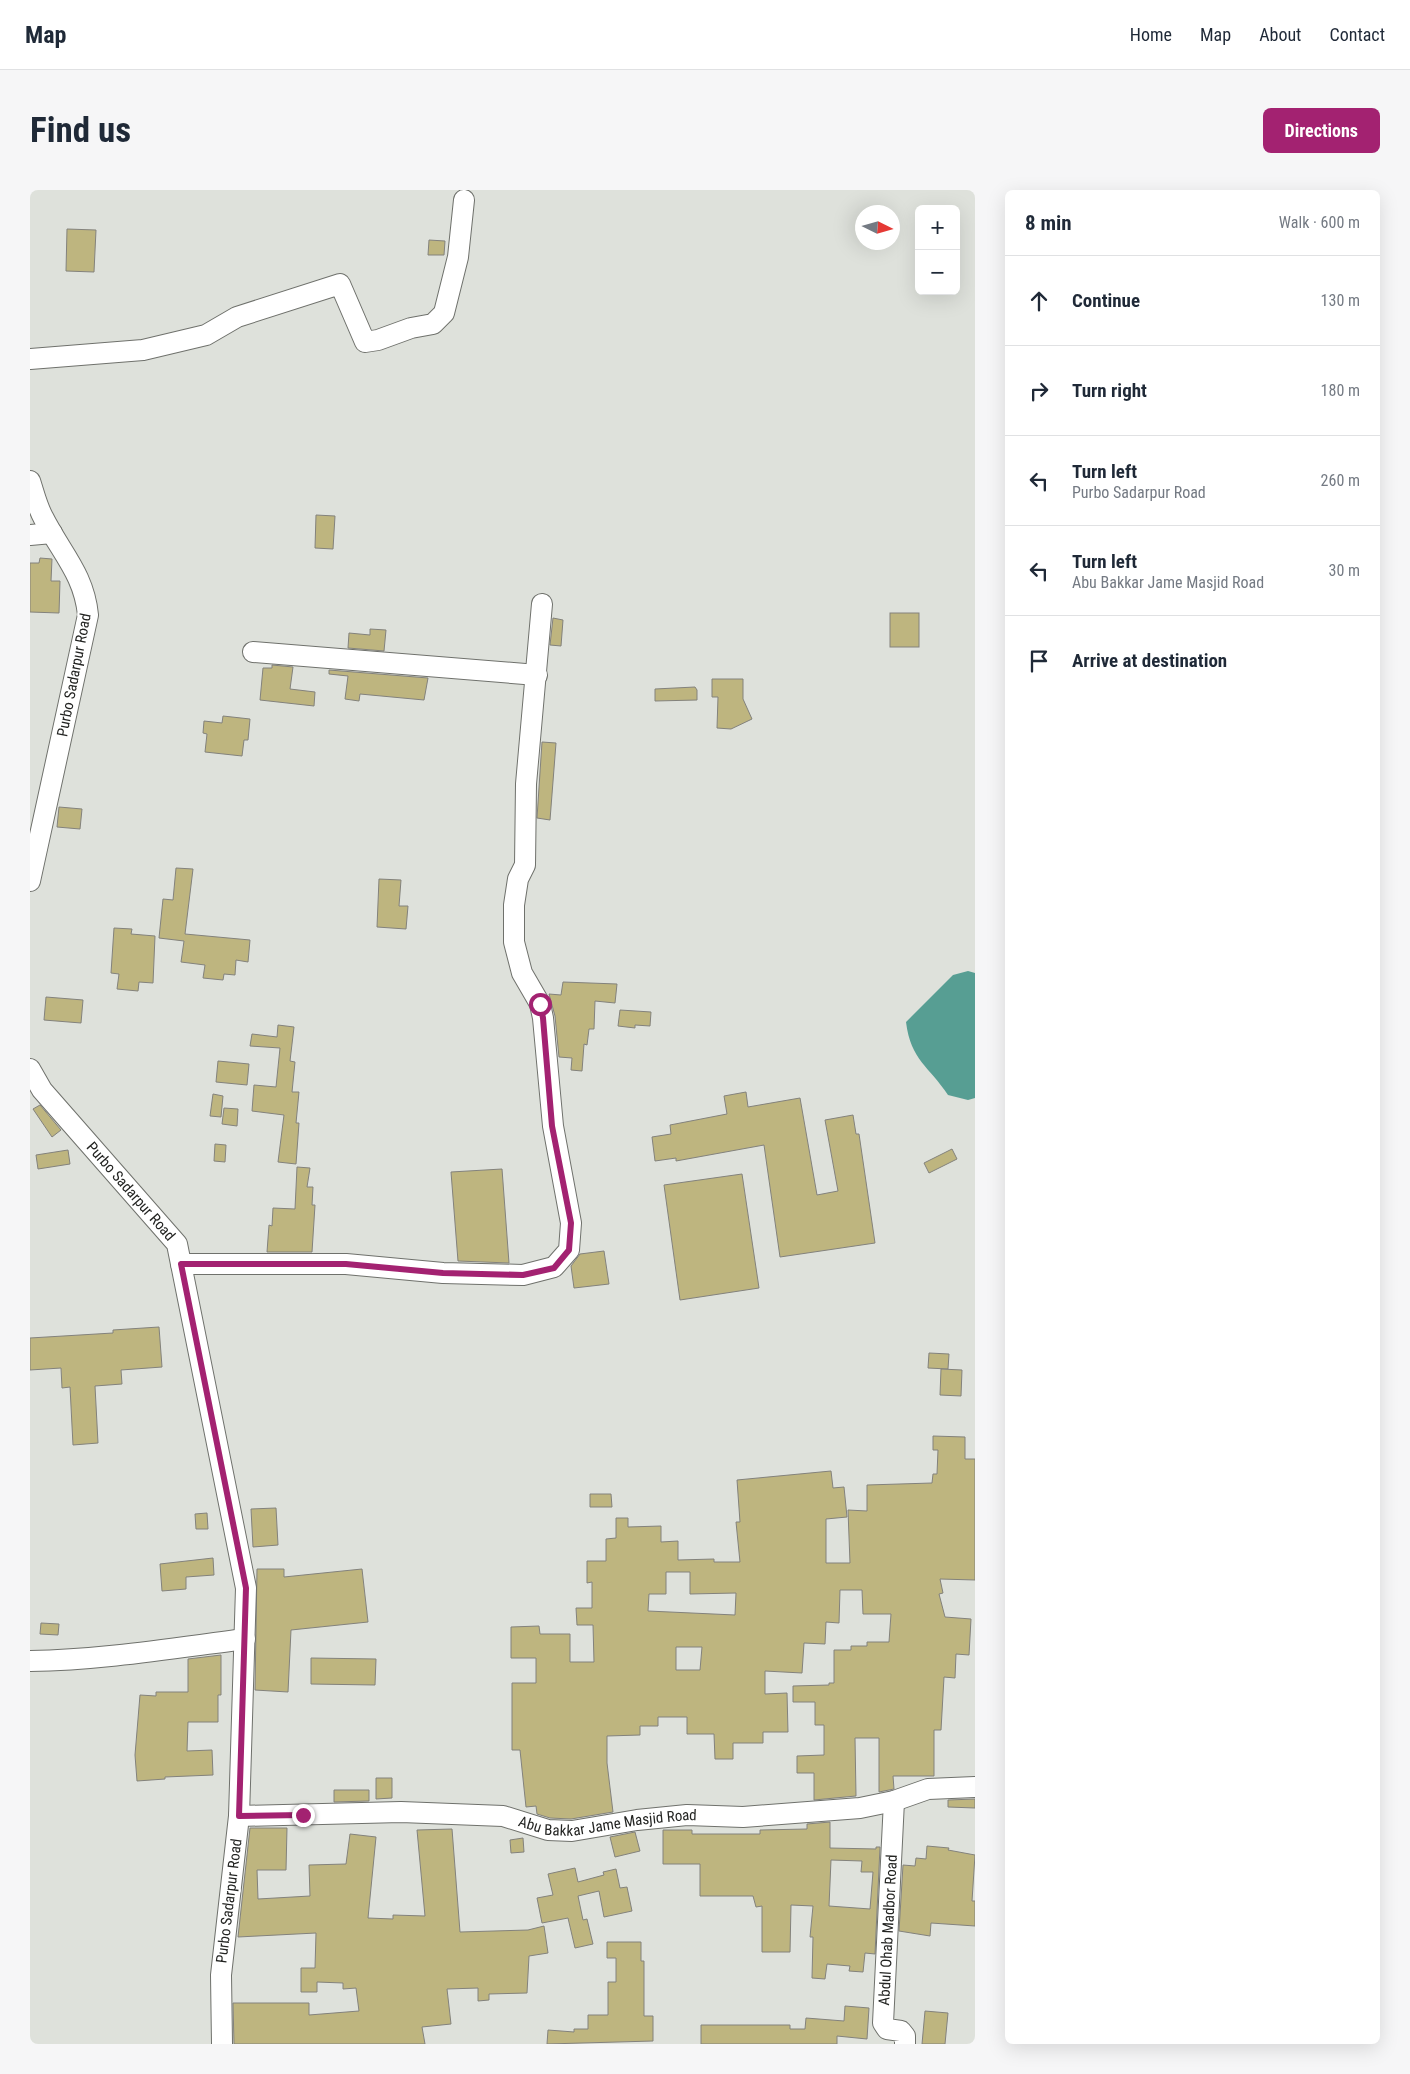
<!DOCTYPE html>
<meta charset="utf-8">
<style>
:root{--surface:#fff;--page:#f6f6f7;--text:#1f2937;--muted:#747a83;--line:#e0e1e3;--accent:#a32271}
body{margin:0;font-family:"Roboto Condensed",sans-serif;background:var(--page);color:var(--text)}
.controls{position:absolute;right:15px;top:15px;display:grid;overflow:hidden;border-radius:8px;box-shadow:0 5px 20px #0002}
.controls button{width:45px;height:45px;display:grid;place-items:center;padding:0;border:0;border-bottom:1px solid var(--line);background:var(--surface);color:var(--text);font:25px sans-serif}
.compass{position:absolute;left:825px;top:15px;width:45px;height:45px;border-radius:50%;background:var(--surface);box-shadow:0 5px 20px #0002;rotate:95deg}
.stop{position:absolute;width:15px;height:15px;margin:-11px;border:4px solid #a32271;border-radius:50%;background:#fff}
.stop.end{background:#a32271;border-color:#fff;box-shadow:0 1px 5px #0008}
.list{margin:0;padding:0;list-style:none}
h2{display:flex;justify-content:space-between;align-items:center;height:65px;margin:0;padding:0 20px;font-size:21px}
h2 small{font-size:16px;font-weight:400;color:var(--muted)}
.list li{display:grid;grid-template-columns:32px 1fr auto;gap:15px;align-items:center;box-sizing:border-box;height:90px;padding:0 20px;border-top:1px solid var(--line)}
.list b{display:block;font-size:19px;white-space:nowrap}
.list p{margin:0;font-size:16px;white-space:nowrap;color:var(--muted)}
.list em{font-size:16px;font-style:normal;color:var(--muted)}
.icon{flex:none;width:28px;height:28px;fill:none;stroke:currentColor;stroke-width:2;stroke-linecap:round;stroke-linejoin:round}
.map{position:relative;flex:none;width:945px;height:1854px;overflow:hidden;border-radius:8px}
header{display:flex;align-items:center;gap:30px;box-sizing:border-box;height:70px;padding:0 25px;background:var(--surface);border-bottom:1px solid var(--line)}
header strong{font-size:24px}
nav{display:flex;gap:28px;margin-inline-start:auto;font-size:18px}
.intro{display:flex;align-items:center;justify-content:space-between;box-sizing:border-box;height:120px;padding:0 30px}
h1{margin:0;font-size:35px}
.button{padding:12px 22px;border-radius:8px;background:var(--accent);color:#fff;font-size:18px;font-weight:700}
main{display:flex;gap:30px;padding:0 30px}
aside{flex:1;background:var(--surface);border-radius:8px;box-shadow:0 5px 20px #0002}
.map>svg:first-child{display:block}
.water{fill:#579e93}
.building{fill:#beb57f;stroke:#83827c;fill-rule:evenodd}
.lines{fill:none;stroke-linecap:round;stroke-linejoin:round}
.minor-casing{stroke:#6f716c;stroke-width:22}
.minor{stroke:#fff;stroke-width:20}
.route{stroke:#a32271;stroke-width:6}
.labels{text-anchor:middle;dominant-baseline:central;stroke-width:4.5;stroke-linejoin:round;paint-order:stroke}
.street-label{font-size:15px;fill:#232422;stroke:#fff}
</style>
<header>
<strong>Map</strong>
<nav><a>Home</a><a>Map</a><a>About</a><a>Contact</a></nav>
</header>
<div class="intro"><h1>Find us</h1><a class="button">Directions</a></div>
<main>
<div class="map">
<svg width="945" height="1854" viewBox="0 0 945 1854">
<rect width="100%" height="100%" fill="#dee1db"/>
<path class="water" d="M 938,781 L 945,783 L 945,908 L 938,910 L 918,905 C 899,876 881,871 876,832 L 923,785 Z"/>
<g class="building">
<path d="M 37,39 L 66,40 L 64,82 L 36,81 Z"/>
<path d="M 399,50 L 415,51 L 414,65 L 398,65 Z"/>
<path d="M 286,325 L 305,326 L 303,359 L 285,358 Z"/>
<path d="M 10,368 L 22,369 L 21,391 L 30,391 L 29,423 L 0,422 L 0,373 L 9,373 Z"/>
<rect x="860" y="423" width="29" height="34"/>
<path d="M 523,428 L 533,430 L 531,456 L 520,455 Z"/>
<path d="M 340,439 L 356,440 L 354,461 L 318,458 L 319,443 L 340,445 Z"/>
<path d="M 242,475 L 263,477 L 260,499 L 285,502 L 284,516 L 230,510 L 233,478 L 242,478 Z"/>
<path d="M 299,480 L 398,488 L 394,510 L 330,504 L 329,511 L 315,509 L 318,486 L 299,484 Z"/>
<path d="M 682,489 L 713,489 L 713,509 L 722,529 L 701,539 L 687,538 L 688,507 L 682,507 Z"/>
<path d="M 665,497 L 667,500 L 667,510 L 625,511 L 625,499 Z"/>
<path d="M 193,526 L 220,529 L 218,550 L 214,550 L 212,566 L 175,562 L 177,544 L 173,543 L 174,531 L 192,533 Z"/>
<path d="M 512,552 L 526,553 L 520,630 L 507,628 Z"/>
<path d="M 29,617 L 52,619 L 50,639 L 27,637 Z"/>
<path d="M 146,678 L 163,679 L 155,744 L 220,750 L 218,772 L 206,770 L 205,785 L 194,784 L 193,790 L 173,788 L 175,775 L 151,772 L 154,751 L 129,748 L 133,709 L 143,710 Z"/>
<path d="M 349,689 L 371,690 L 369,716 L 378,716 L 376,739 L 347,737 Z"/>
<path d="M 84,738 L 102,739 L 101,744 L 125,746 L 123,793 L 109,792 L 108,801 L 87,799 L 89,784 L 81,783 Z"/>
<path d="M 533,792 L 587,794 L 585,813 L 565,811 L 564,839 L 559,839 L 557,855 L 554,854 L 552,881 L 541,880 L 542,868 L 529,867 L 525,826 L 519,804 L 531,805 Z"/>
<path d="M 16,807 L 53,810 L 51,833 L 14,830 Z"/>
<path d="M 590,820 L 621,822 L 620,836 L 605,835 L 605,838 L 588,836 Z"/>
<path d="M 248,835 L 264,837 L 260,871 L 265,872 L 262,902 L 269,902 L 266,933 L 269,933 L 266,974 L 248,972 L 254,925 L 222,921 L 224,895 L 246,897 L 250,858 L 220,856 L 222,844 L 247,847 Z"/>
<path d="M 188,871 L 219,874 L 217,895 L 186,892 Z"/>
<path d="M 716,902 L 718,917 L 770,908 L 787,1005 L 808,1001 L 795,930 L 823,925 L 826,944 L 829,944 L 845,1053 L 750,1067 L 734,955 L 646,971 L 646,968 L 625,971 L 622,947 L 641,944 L 640,935 L 697,924 L 694,906 Z"/>
<path d="M 183,904 L 193,906 L 191,927 L 180,926 Z"/>
<path d="M 10,915 L 31,940 L 22,947 L 3,919 Z"/>
<path d="M 194,918 L 208,919 L 207,936 L 192,934 Z"/>
<path d="M 185,954 L 196,955 L 195,972 L 184,971 Z"/>
<path d="M 922,959 L 927,969 L 899,983 L 894,973 Z"/>
<path d="M 38,960 L 40,974 L 8,979 L 6,965 Z"/>
<path d="M 267,977 L 280,978 L 277,997 L 283,997 L 282,1015 L 285,1015 L 282,1062 L 237,1062 L 239,1035 L 242,1036 L 243,1018 L 265,1019 Z"/>
<path d="M 472,979 L 479,1073 L 428,1071 L 421,982 Z"/>
<path d="M 712,984 L 729,1098 L 650,1110 L 634,995 Z"/>
<path d="M 574,1061 L 579,1094 L 544,1098 L 541,1076 L 550,1064 Z"/>
<path d="M 129,1137 L 132,1177 L 91,1180 L 92,1194 L 65,1196 L 68,1253 L 43,1255 L 40,1197 L 32,1198 L 31,1178 L 0,1180 L 0,1148 L 83,1143 L 83,1140 Z"/>
<path d="M 899,1163 L 919,1164 L 918,1179 L 898,1178 Z"/>
<path d="M 911,1179 L 932,1180 L 931,1206 L 910,1205 Z"/>
<path d="M 903,1246 L 935,1247 L 935,1269 L 945,1269 L 945,1390 L 910,1389 L 913,1403 L 909,1404 L 915,1427 L 941,1429 L 939,1465 L 926,1464 L 925,1488 L 914,1487 L 911,1540 L 904,1540 L 904,1586 L 863,1586 L 864,1599 L 849,1602 L 849,1548 L 825,1548 L 826,1606 L 784,1610 L 784,1583 L 767,1583 L 767,1566 L 794,1565 L 794,1535 L 785,1535 L 785,1512 L 763,1512 L 763,1496 L 799,1495 L 799,1493 L 804,1493 L 804,1460 L 821,1460 L 821,1456 L 837,1456 L 837,1452 L 859,1452 L 861,1424 L 833,1424 L 832,1400 L 810,1400 L 809,1433 L 796,1432 L 795,1454 L 774,1453 L 772,1483 L 735,1481 L 735,1504 L 757,1503 L 758,1542 L 733,1542 L 733,1553 L 703,1553 L 703,1569 L 685,1569 L 684,1544 L 657,1544 L 657,1527 L 628,1527 L 628,1536 L 610,1536 L 610,1545 L 577,1546 L 577,1573 L 583,1622 L 541,1629 L 520,1628 L 507,1624 L 506,1616 L 496,1617 L 490,1560 L 482,1560 L 482,1493 L 506,1493 L 506,1468 L 481,1468 L 481,1437 L 509,1436 L 510,1444 L 540,1444 L 540,1472 L 564,1472 L 563,1435 L 547,1435 L 546,1418 L 562,1418 L 562,1392 L 557,1393 L 557,1371 L 576,1371 L 576,1349 L 586,1348 L 586,1328 L 598,1328 L 598,1337 L 631,1336 L 631,1352 L 648,1351 L 648,1370 L 684,1369 L 684,1372 L 710,1372 L 706,1332 L 710,1332 L 707,1290 L 801,1281 L 803,1298 L 814,1297 L 817,1327 L 796,1329 L 796,1373 L 820,1373 L 818,1320 L 837,1321 L 837,1295 L 902,1293 L 903,1284 L 907,1284 L 908,1260 L 903,1260 ZM 636,1382 L 660,1382 L 660,1404 L 706,1403 L 705,1425 L 618,1421 L 619,1404 L 636,1404 ZM 646,1457 L 672,1457 L 670,1480 L 646,1480 Z"/>
<path d="M 560,1304 L 581,1304 L 582,1317 L 560,1317 Z"/>
<path d="M 246,1318 L 248,1355 L 223,1357 L 221,1319 Z"/>
<path d="M 177,1323 L 178,1339 L 166,1339 L 165,1324 Z"/>
<path d="M 183,1368 L 184,1385 L 156,1387 L 156,1399 L 132,1401 L 130,1374 Z"/>
<path d="M 227,1379 L 254,1379 L 254,1387 L 332,1379 L 338,1432 L 261,1440 L 258,1502 L 225,1500 Z"/>
<path d="M 11,1433 L 29,1434 L 28,1445 L 10,1444 Z"/>
<path d="M 191,1465 L 191,1505 L 188,1505 L 188,1532 L 158,1532 L 157,1561 L 182,1560 L 183,1585 L 135,1587 L 135,1589 L 107,1591 L 105,1565 L 110,1505 L 126,1506 L 126,1502 L 158,1502 L 158,1469 Z"/>
<path d="M 281,1468 L 346,1469 L 345,1495 L 281,1494 Z"/>
<path d="M 346,1588 L 362,1588 L 362,1608 L 346,1609 Z"/>
<path d="M 304,1600 L 339,1600 L 339,1611 L 304,1612 Z"/>
<path d="M 945,1609 L 945,1618 L 918,1617 L 918,1610 Z"/>
<path d="M 800,1632 L 800,1658 L 846,1659 L 846,1657 L 850,1657 L 845,1764 L 835,1763 L 833,1782 L 819,1781 L 820,1776 L 797,1774 L 795,1789 L 782,1788 L 783,1747 L 780,1747 L 783,1716 L 761,1715 L 760,1762 L 732,1762 L 732,1716 L 726,1717 L 723,1706 L 670,1706 L 670,1674 L 633,1674 L 633,1640 L 662,1640 L 662,1644 L 730,1644 L 730,1640 L 777,1639 L 777,1634 ZM 801,1670 L 832,1671 L 831,1682 L 843,1682 L 840,1719 L 799,1716 Z"/>
<path d="M 220,1638 L 257,1638 L 256,1680 L 227,1680 L 228,1709 L 280,1706 L 279,1675 L 316,1674 L 320,1644 L 346,1647 L 338,1728 L 363,1729 L 363,1725 L 395,1726 L 387,1640 L 422,1639 L 430,1742 L 498,1740 L 514,1736 L 518,1763 L 499,1766 L 497,1803 L 459,1804 L 459,1810 L 448,1811 L 448,1798 L 417,1799 L 421,1834 L 392,1837 L 395,1854 L 204,1854 L 203,1813 L 279,1813 L 279,1825 L 329,1821 L 326,1798 L 313,1799 L 313,1793 L 287,1792 L 287,1802 L 271,1802 L 271,1778 L 285,1778 L 286,1743 L 208,1747 Z"/>
<path d="M 605,1642 L 610,1661 L 585,1667 L 580,1647 Z"/>
<path d="M 493,1648 L 494,1662 L 481,1663 L 480,1650 Z"/>
<path d="M 897,1656 L 919,1658 L 918,1660 L 945,1665 L 942,1711 L 945,1711 L 945,1736 L 901,1733 L 900,1746 L 869,1741 L 873,1675 L 885,1676 L 886,1668 L 896,1669 Z"/>
<path d="M 545,1678 L 548,1692 L 574,1685 L 573,1682 L 586,1679 L 590,1698 L 597,1697 L 602,1721 L 574,1727 L 569,1701 L 548,1706 L 553,1730 L 557,1729 L 563,1754 L 545,1758 L 538,1728 L 512,1733 L 507,1708 L 523,1705 L 518,1684 Z"/>
<path d="M 577,1752 L 611,1752 L 611,1771 L 614,1771 L 614,1826 L 623,1826 L 623,1851 L 517,1854 L 518,1840 L 544,1842 L 544,1839 L 558,1839 L 558,1825 L 578,1825 L 578,1792 L 586,1792 L 586,1768 L 577,1768 Z"/>
<path d="M 815,1816 L 839,1818 L 837,1849 L 807,1846 L 807,1854 L 671,1854 L 671,1835 L 760,1835 L 760,1839 L 775,1839 L 776,1828 L 814,1831 Z"/>
<path d="M 895,1821 L 918,1823 L 915,1854 L 892,1854 Z"/>
</g>
<g class="lines">
<g class="minor-casing">
<g id="minor">
<path d="M 0,169 L 113,160 L 176,145 L 207,127 L 310,94 L 335,152 L 348,150 L 381,138 L 403,134 L 414,123 L 428,67 L 434,10"/>
<path d="M 0,291 C 4,303 7,316 13,327 C 31,363 54,384 58,425 L 0,691"/>
<path d="M 0,345 L 22,343"/>
<path d="M 223,462 L 507,485"/>
<path id="s1" d="M 0,879 L 12,900 L 147,1054 L 216,1398 L 209,1626 L 191,1785 L 192,1854"/>
<path d="M 151,1074 L 316,1074 L 413,1083 L 493,1085 L 524,1077 L 539,1060 L 541,1033 L 523,936 L 513,828 L 510,814 L 492,783 L 484,752 L 484,715 L 488,689 L 495,675 L 496,594 L 512,414"/>
<path d="M 0,1471 C 72,1470 144,1458 215,1449"/>
<path d="M 864,1611 L 853,1833 L 857,1839 L 871,1841 L 875,1846 L 875,1854"/>
<path id="s2" d="M 209,1626 L 371,1622 L 473,1626 L 518,1640 L 542,1641 L 607,1630 L 657,1625 L 713,1627 L 830,1618 L 864,1611 L 898,1599 L 945,1597"/>
</g>
</g>
<use href="#minor" class="minor"/>
</g>
<g class="lines">
<path class="route" d="M 273,1625 L 209,1626 L 216,1398 L 151,1074 L 316,1074 L 413,1083 L 493,1085 L 524,1078 L 539,1060 L 541,1033 L 522,936 L 513,828 L 510,814"/>
</g>
<g class="labels">
<g class="street-label">
<text transform="translate(44 485) rotate(-79)">Purbo Sadarpur Road</text>
<text stroke="none"><textPath href="#s1" startOffset="159">Purbo Sadarpur Road</textPath></text>
<text stroke="none"><textPath href="#s2" startOffset="371">Abu Bakkar Jame Masjid Road</textPath></text>
<text transform="translate(199 1711) rotate(-83)">Purbo Sadarpur Road</text>
<text transform="translate(858 1740) rotate(-87)">Abdul Ohab Madbor Road</text>
</g>
</g>
</svg>
<div class="controls">
<button>+</button>
<button>−</button>
</div>
<svg class="compass" viewBox="-18 -18 36 36"><path d="M0-13l5 13h-10z" fill="#e53935"/><path d="M0 13l5-13h-10z" fill="#747a83"/></svg>
<div class="stop" style="left:510px;top:814px"></div>
<div class="stop end" style="left:273px;top:1625px"></div>
</div>
<aside>
<h2>8 min<small>Walk · 600 m</small></h2>
<ul class="list">
<li><svg class="icon" aria-label="ahead" viewBox="0 0 24 24"><path d="M12 20V5M6 11l6-6 6 6"/></svg><div><b>Continue</b></div><em>130 m</em></li>
<li><svg class="icon" aria-label="right" viewBox="0 0 24 24"><path d="M7 20v-9h11M14 6l5 5-5 5"/></svg><div><b>Turn right</b></div><em>180 m</em></li>
<li><svg class="icon" aria-label="left" viewBox="0 0 24 24"><path d="M17 20v-9H6M10 6l-5 5 5 5"/></svg><div><b>Turn left</b><p>Purbo Sadarpur Road</p></div><em>260 m</em></li>
<li><svg class="icon" aria-label="left" viewBox="0 0 24 24"><path d="M17 20v-9H6M10 6l-5 5 5 5"/></svg><div><b>Turn left</b><p>Abu Bakkar Jame Masjid Road</p></div><em>30 m</em></li>
<li><svg class="icon" aria-label="arrive" viewBox="0 0 24 24"><path d="M6 21V4h12l-3 4 3 4H6"/></svg><div><b>Arrive at destination</b></div></li>
</ul>
</aside>
</main>
